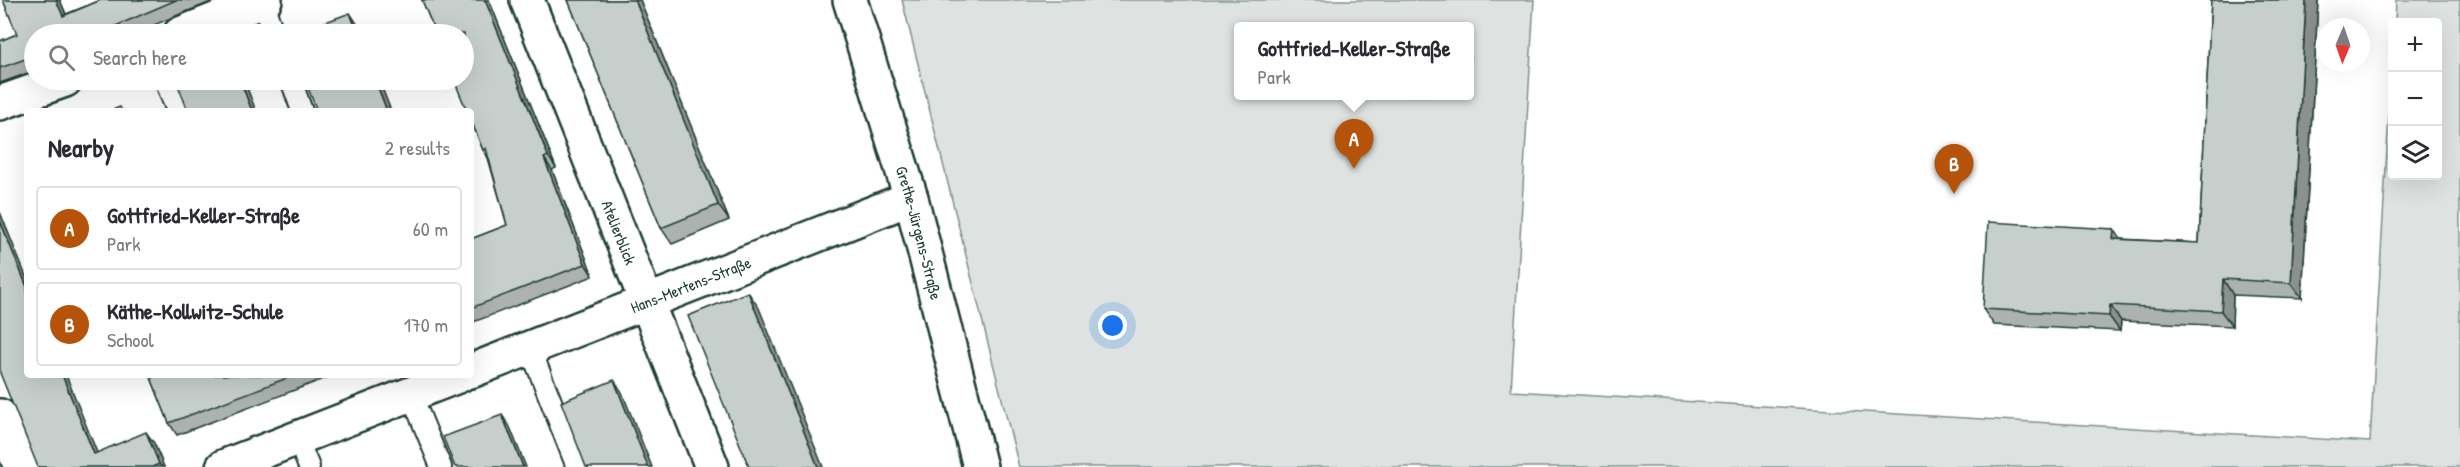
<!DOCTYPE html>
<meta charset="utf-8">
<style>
:root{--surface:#fff;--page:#f7f7f7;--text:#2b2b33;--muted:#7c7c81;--line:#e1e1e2;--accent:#b45309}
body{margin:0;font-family:"Patrick Hand",sans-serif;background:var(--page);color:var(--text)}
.controls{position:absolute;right:18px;top:18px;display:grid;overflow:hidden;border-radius:6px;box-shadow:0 6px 24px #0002}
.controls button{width:54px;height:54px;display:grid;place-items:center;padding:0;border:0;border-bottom:2px solid var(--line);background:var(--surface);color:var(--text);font:30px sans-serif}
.compass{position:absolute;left:2316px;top:18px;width:54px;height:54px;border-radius:50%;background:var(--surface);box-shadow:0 6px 24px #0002;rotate:182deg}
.you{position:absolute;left:1113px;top:326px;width:21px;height:21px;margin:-15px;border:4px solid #fff;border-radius:50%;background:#1a73e8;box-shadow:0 0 0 9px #1a73e833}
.badge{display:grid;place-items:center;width:39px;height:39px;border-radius:50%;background:var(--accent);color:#fff;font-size:20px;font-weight:700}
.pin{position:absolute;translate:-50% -50px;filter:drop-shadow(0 2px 3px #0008)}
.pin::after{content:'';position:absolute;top:32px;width:21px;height:18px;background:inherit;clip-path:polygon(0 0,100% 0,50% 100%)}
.popup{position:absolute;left:1234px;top:22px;width:240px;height:78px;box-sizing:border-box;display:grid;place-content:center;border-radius:6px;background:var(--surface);filter:drop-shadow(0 2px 4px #0005);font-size:20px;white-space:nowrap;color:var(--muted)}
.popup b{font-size:22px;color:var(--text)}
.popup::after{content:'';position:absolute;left:50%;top:100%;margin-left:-12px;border:12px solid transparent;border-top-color:var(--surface)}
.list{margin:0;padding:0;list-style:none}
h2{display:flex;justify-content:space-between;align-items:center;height:78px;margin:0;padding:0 24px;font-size:26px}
h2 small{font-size:20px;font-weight:400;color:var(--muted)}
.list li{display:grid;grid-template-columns:39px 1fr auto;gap:18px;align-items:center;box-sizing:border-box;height:84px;margin:0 12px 12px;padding:0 12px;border:2px solid var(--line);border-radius:6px}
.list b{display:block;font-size:22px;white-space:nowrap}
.list p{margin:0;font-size:20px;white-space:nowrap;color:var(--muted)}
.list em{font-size:20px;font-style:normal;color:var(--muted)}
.icon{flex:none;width:33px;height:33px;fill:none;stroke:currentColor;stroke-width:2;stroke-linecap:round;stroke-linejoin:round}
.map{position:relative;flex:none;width:2460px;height:467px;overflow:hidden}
.search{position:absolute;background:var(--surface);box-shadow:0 6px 24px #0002;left:24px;top:24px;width:450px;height:66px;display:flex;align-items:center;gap:15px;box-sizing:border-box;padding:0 21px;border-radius:33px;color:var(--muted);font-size:22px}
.panel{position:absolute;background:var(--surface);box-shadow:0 6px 24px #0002;left:24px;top:108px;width:450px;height:270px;border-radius:6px}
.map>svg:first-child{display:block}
.green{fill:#dee3e2;stroke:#7e908b;stroke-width:1.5;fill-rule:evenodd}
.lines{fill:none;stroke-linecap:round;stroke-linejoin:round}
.lane-casing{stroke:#1f3d34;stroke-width:24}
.street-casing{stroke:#1f3d34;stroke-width:38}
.lane{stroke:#fff;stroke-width:20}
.street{stroke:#fff;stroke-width:33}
.wall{fill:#abb2af;stroke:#1f3d34;stroke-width:1.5}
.shaded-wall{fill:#8b918f;stroke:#1f3d34;stroke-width:1.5}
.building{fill:#c7cfcc;stroke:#1f3d34;stroke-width:1.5}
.labels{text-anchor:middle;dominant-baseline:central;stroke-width:5;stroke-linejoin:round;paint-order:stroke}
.street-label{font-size:16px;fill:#1f3d34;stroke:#fff}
</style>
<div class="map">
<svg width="2460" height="467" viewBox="0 0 2460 467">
<rect width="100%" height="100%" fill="#fff"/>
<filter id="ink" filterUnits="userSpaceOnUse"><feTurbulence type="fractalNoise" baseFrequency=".0167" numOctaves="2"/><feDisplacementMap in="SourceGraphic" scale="12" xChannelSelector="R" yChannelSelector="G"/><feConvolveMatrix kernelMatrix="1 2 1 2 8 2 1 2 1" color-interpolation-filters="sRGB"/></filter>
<g filter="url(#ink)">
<path class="green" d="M 902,0 L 1534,0 L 1511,391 L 2370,442 L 2392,63 L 2392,176 L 2438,176 L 2438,22 L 2395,22 L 2396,0 L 2460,0 L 2460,467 L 1019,467 ZM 1238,27 L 1470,27 L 1470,96 L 1238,96 Z"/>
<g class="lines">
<g class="lane-casing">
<g id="lane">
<path d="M 262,1 L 274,34"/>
<path d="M 165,80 L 177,111"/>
<path d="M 291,80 L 302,111"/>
<path d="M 530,348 L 577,467"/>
<path d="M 411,394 L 441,467"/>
<path d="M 297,438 L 309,467"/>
</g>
</g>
<g class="street-casing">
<g id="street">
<path id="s1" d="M 527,0 L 712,467"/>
<path id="s2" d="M 850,0 L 911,198 L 980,467"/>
<path d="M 180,34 L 265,0"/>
<path d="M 0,103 L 65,80"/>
<path id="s3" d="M 471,371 L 911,198"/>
<path d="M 0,416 L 21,467"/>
<path d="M 223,467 L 460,375"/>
</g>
</g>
<use href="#lane" class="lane"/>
<use href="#street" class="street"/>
</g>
<g class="wall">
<path d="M 3,0 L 60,0 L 66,14 L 101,0 L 216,0 L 173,17 L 133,34 L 34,34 L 34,71 L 0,83 L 0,41 L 17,34 Z"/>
<path d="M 422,0 L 489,0 L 556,168 L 552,170 L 593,276 L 471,323 L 471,239 L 507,225 L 488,158 L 483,150 Z"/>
<path d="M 568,0 L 640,0 L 729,220 L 672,244 L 661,228 Z"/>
<path d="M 2211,0 L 2318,0 L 2302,298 L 2233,295 L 2232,326 L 2121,321 L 2120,331 L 1994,325 L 1983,309 L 2121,239 L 2199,243 Z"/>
<path d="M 150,375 L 334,375 L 177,435 L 169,423 Z"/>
<path d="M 154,443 L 164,467 L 38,467 L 97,453 Z"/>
</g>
<g class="shaded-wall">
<path d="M 56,0 L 60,0 L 71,28 L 63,16 Z"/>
<path d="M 485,0 L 489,0 L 556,168 L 548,156 Z"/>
<path d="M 635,0 L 640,0 L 729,220 L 718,205 Z"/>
<path d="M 2306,0 L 2318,0 L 2302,298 L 2291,283 Z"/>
<path d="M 350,13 L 358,25 L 362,34 L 358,34 Z"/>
<path d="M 240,80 L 244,80 L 256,111 L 252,111 Z"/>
<path d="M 375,80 L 379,80 L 391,111 L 387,111 Z"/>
<path d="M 544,158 L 552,170 L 593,276 L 585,264 Z"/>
<path d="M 0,212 L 27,279 L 27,287 L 0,221 Z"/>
<path d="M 2114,229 L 2125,245 L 2113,239 Z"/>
<path d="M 2223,279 L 2233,295 L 2232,326 L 2221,311 Z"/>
<path d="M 748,292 L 759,308 L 823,467 L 818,467 Z"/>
<path d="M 2110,305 L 2121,321 L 2120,331 L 2109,316 Z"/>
<path d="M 62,375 L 66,375 L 102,465 L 94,454 Z"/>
<path d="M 614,380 L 622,392 L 652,467 L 648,467 Z"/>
<path d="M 502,415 L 510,427 L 526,467 L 523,467 Z"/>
<path d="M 146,432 L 154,443 L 164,467 L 162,467 L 159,464 Z"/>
</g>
<g class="building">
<path d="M 3,0 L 56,0 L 63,16 L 101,0 L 176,0 L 97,34 L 34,34 L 34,56 L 0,68 L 0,41 L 17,34 Z"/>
<path d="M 422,0 L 485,0 L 548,156 L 544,158 L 585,264 L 471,308 L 471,239 L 507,225 L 486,148 L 483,150 L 471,120 L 471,111 L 467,111 L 454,80 L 464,80 L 464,34 L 436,34 Z"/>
<path d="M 568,0 L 635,0 L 718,205 L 661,228 Z"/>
<path d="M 2211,0 L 2306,0 L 2291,283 L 2223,279 L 2221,311 L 2110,305 L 2109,316 L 1983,309 L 1988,222 L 2114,229 L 2113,239 L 2199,243 Z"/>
<path d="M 350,13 L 358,34 L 293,34 Z"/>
<path d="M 184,80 L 240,80 L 252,111 L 188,111 L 177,82 Z"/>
<path d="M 305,80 L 375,80 L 387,111 L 317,111 Z"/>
<path d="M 120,107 L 122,111 L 110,111 Z"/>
<path d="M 0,221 L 27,287 L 27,375 L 62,375 L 94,454 L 146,432 L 159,464 L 152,467 L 38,467 L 0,373 Z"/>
<path d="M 748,292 L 818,467 L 749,467 L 688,316 Z"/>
<path d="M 150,375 L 295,375 L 169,423 Z"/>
<path d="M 614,380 L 648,467 L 586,467 L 561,402 Z"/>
<path d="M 502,415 L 523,467 L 455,467 L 443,437 Z"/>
</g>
</g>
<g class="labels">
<g class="street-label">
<text stroke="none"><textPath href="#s2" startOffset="243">Grethe-Jürgens-Straße</textPath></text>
<text stroke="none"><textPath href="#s1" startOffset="250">Atelierblick</textPath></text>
<text stroke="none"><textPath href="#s3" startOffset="236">Hans-Mertens-Straße</textPath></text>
</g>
</g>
</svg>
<div class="controls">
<button>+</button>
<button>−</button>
<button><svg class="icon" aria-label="layers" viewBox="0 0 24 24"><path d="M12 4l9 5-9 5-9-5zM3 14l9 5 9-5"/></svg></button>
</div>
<svg class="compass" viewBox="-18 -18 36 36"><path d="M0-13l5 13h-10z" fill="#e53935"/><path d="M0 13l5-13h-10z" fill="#7c7c81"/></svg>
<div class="you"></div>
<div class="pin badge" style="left:1354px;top:169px">A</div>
<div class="popup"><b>Gottfried-Keller-Straße</b>Park</div>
<div class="pin badge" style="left:1954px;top:194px">B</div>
<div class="search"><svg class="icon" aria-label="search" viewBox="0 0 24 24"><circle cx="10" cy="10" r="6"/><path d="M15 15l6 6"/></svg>Search here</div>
<section class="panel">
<h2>Nearby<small>2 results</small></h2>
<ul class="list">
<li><span class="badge">A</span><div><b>Gottfried-Keller-Straße</b><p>Park</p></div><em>60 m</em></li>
<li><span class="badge">B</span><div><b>Käthe-Kollwitz-Schule</b><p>School</p></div><em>170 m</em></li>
</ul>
</section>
</div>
